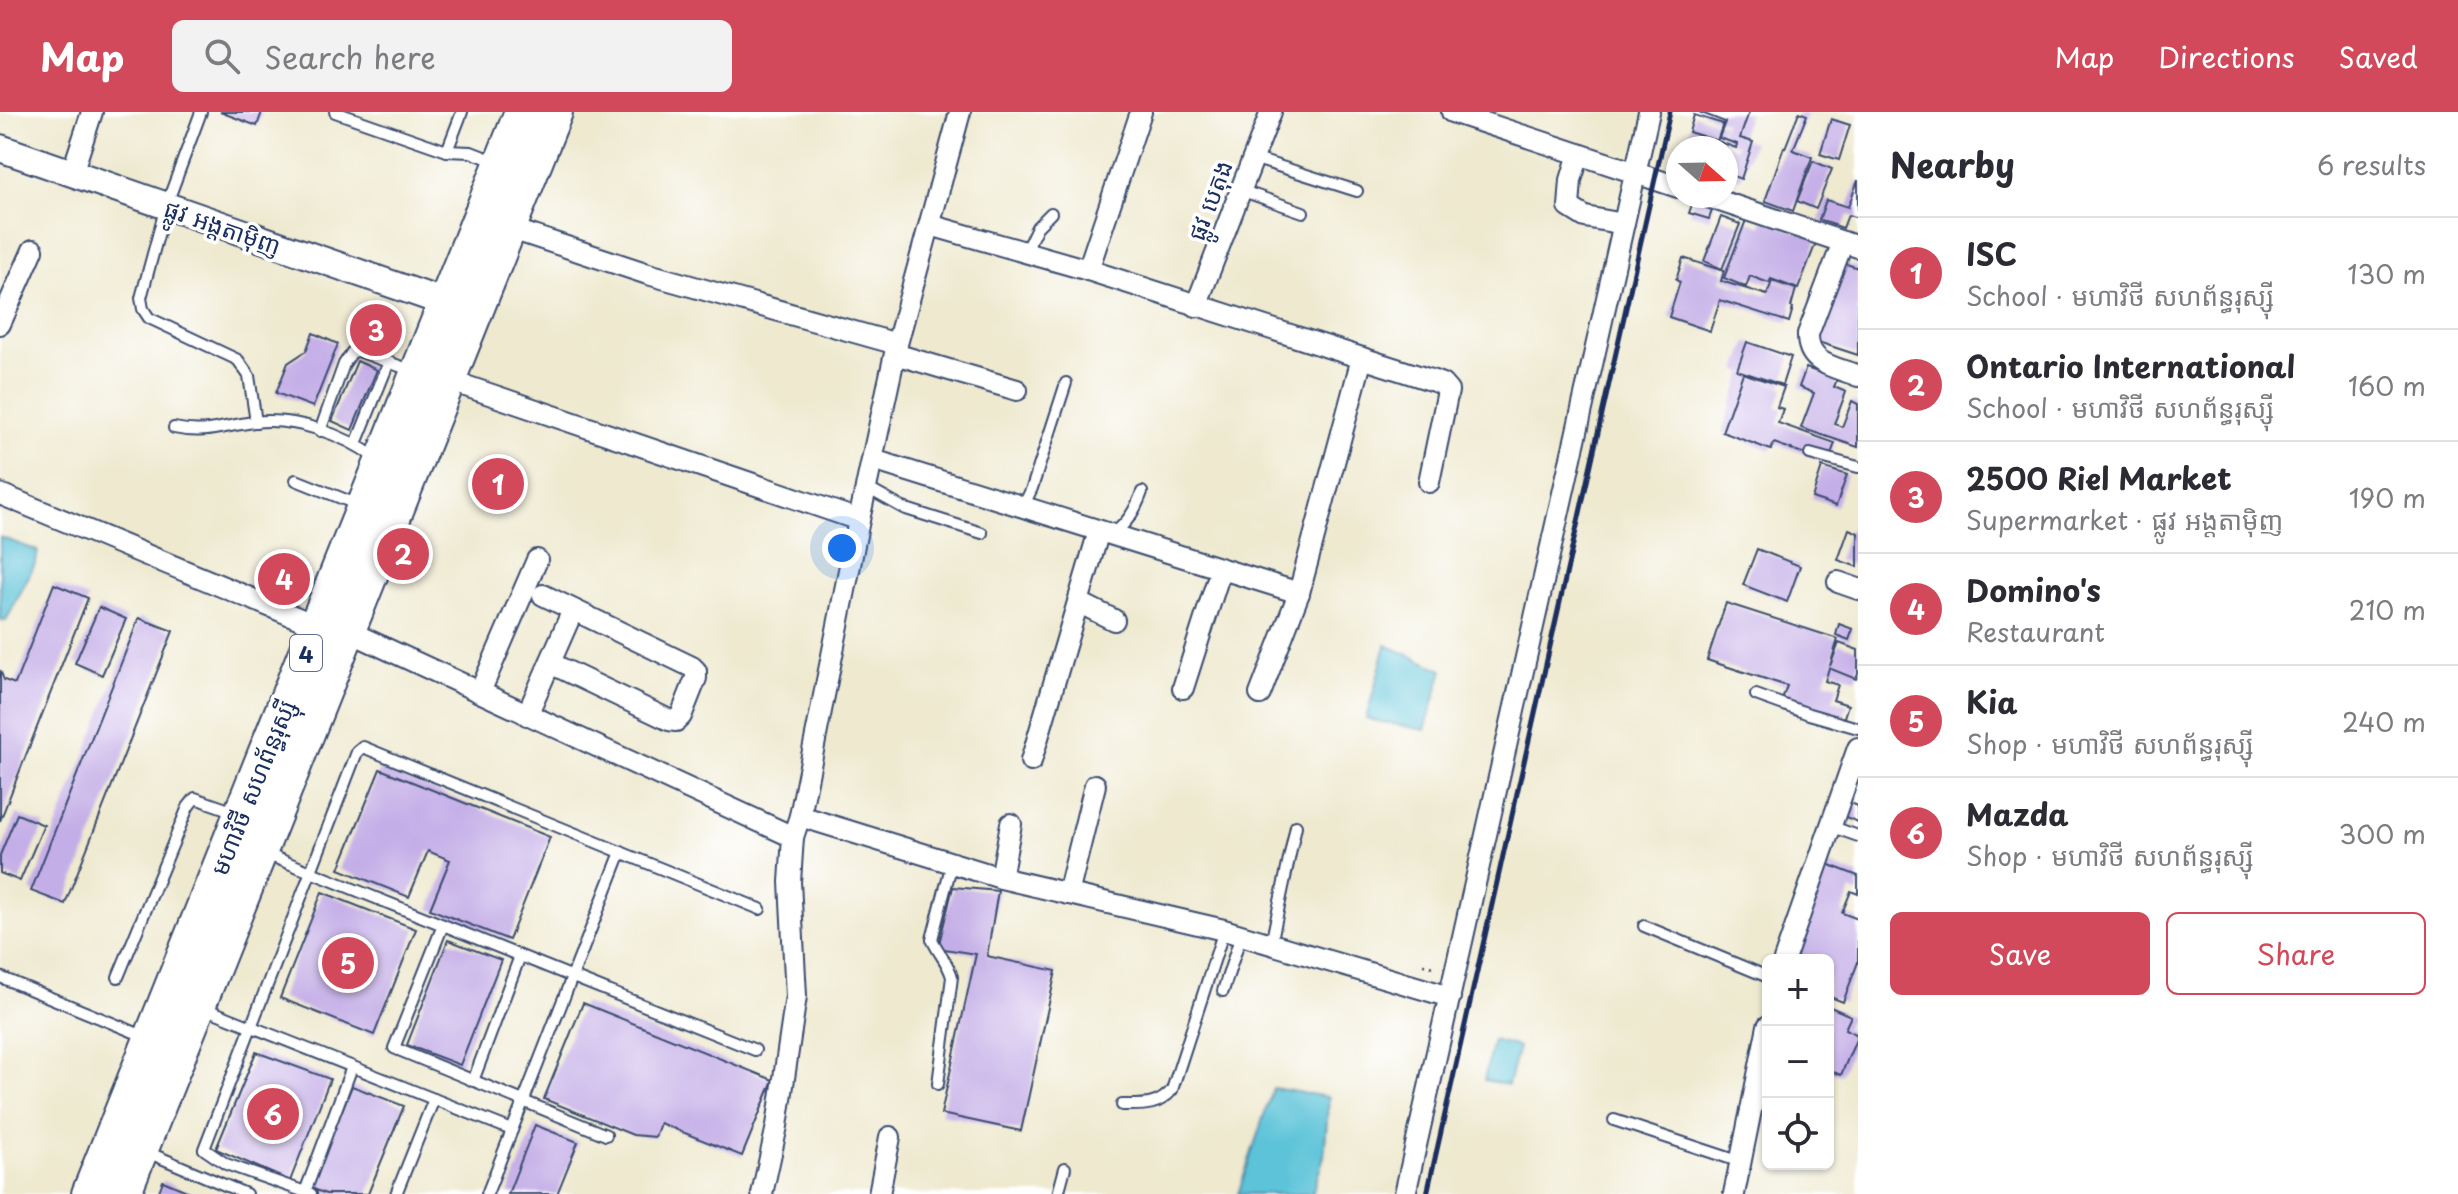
<!DOCTYPE html>
<meta charset="utf-8">
<style>
:root{--surface:#fff;--page:#f2f2f3;--text:#2b2b33;--muted:#7c7c81;--line:#e1e1e2;--accent:#d1495b}
body{margin:0;font-family:"Playpen Sans","Noto Sans Khmer",sans-serif;background:var(--page);color:var(--text)}
.controls{position:absolute;right:24px;bottom:24px;display:grid;overflow:hidden;border-radius:12px;box-shadow:0 2px 6px #0004}
.controls button{width:72px;height:72px;display:grid;place-items:center;padding:0;border:0;border-bottom:2px solid var(--line);background:var(--surface);color:var(--text);font:40px sans-serif}
.compass{position:absolute;left:1666px;top:24px;width:72px;height:72px;border-radius:50%;background:var(--surface);box-shadow:0 2px 6px #0004;rotate:110deg}
.you{position:absolute;left:842px;top:436px;width:28px;height:28px;margin:-20px;border:6px solid #fff;border-radius:50%;background:#1a73e8;box-shadow:0 0 0 12px #1a73e833}
.badge{display:grid;place-items:center;width:52px;height:52px;border-radius:50%;background:var(--accent);color:#fff;font-size:26px;font-weight:700}
.pin{position:absolute;translate:-50% -50%;border:4px solid #fff;box-shadow:0 2px 8px #0006}
.list{margin:0;padding:0;list-style:none}
h2{display:flex;justify-content:space-between;align-items:center;height:104px;margin:0;padding:0 32px;font-size:34px}
h2 small{font-size:26px;font-weight:400;color:var(--muted)}
.list li{display:grid;grid-template-columns:52px 1fr auto;gap:24px;align-items:center;box-sizing:border-box;height:112px;padding:0 32px;border-top:2px solid var(--line)}
.list b{display:block;font-size:30px;white-space:nowrap}
.list p{margin:0;font-size:26px;white-space:nowrap;color:var(--muted)}
.list em{font-size:26px;font-style:normal;color:var(--muted)}
.actions{display:flex;gap:16px;padding:24px 32px}
.actions a{flex:1;padding:18px 0;border:2px solid var(--accent);border-radius:12px;text-align:center;font-size:28px;color:var(--accent)}
.actions .main{background:var(--accent);color:#fff}
.icon{flex:none;width:44px;height:44px;fill:none;stroke:currentColor;stroke-width:2;stroke-linecap:round;stroke-linejoin:round}
.map{position:relative;flex:none;width:1858px;height:1082px;overflow:hidden}
header{display:flex;align-items:center;gap:48px;box-sizing:border-box;height:112px;padding:0 40px;background:var(--accent);color:#fff}
header strong{font-size:38px}
nav{display:flex;gap:44px;margin-inline-start:auto;font-size:28px}
.search{width:560px;height:72px;background:var(--page);display:flex;align-items:center;gap:20px;box-sizing:border-box;padding:0 28px;border-radius:12px;color:var(--muted);font-size:30px}
main{display:flex}
aside{flex:1;background:var(--surface)}
.map>svg:first-child{display:block}
.water{fill:#5bc3d8;stroke:#3b799b;stroke-width:2}
.building{fill:#c4aee7}
.lines{fill:none;stroke-linecap:round;stroke-linejoin:round}
.service-casing{stroke:#3b4b6f;stroke-width:14}
.minor-casing{stroke:#3b4b6f;stroke-width:24}
.tertiary-casing{stroke:#3b4b6f;stroke-width:30}
.trunk-casing{stroke:#3b4b6f;stroke-width:38}
.path{stroke:#3b4b6f;stroke-width:3;stroke-dasharray:2 6;stroke-linecap:butt}
.service{stroke:#fff;stroke-width:10}
.minor{stroke:#fff;stroke-width:20}
.tertiary{stroke:#fff;stroke-width:26}
.trunk{stroke:#fff;stroke-width:34}
.rail{stroke:#1b2f5e;stroke-width:5}
.labels{text-anchor:middle;dominant-baseline:central;stroke-width:7;stroke-linejoin:round;paint-order:stroke}
.shield{fill:#fff;stroke:#5f6d8e;stroke-width:2}
.shield-label{font-size:22px;font-weight:bold;fill:#1b2f5e}
.street-label{font-size:24px;fill:#1b2f5e;stroke:#fff}
</style>
<header>
<strong>Map</strong>
<div class="search"><svg class="icon" aria-label="search" viewBox="0 0 24 24"><circle cx="10" cy="10" r="6"/><path d="M15 15l6 6"/></svg>Search here</div>
<nav><a>Map</a><a>Directions</a><a>Saved</a></nav>
</header>
<main>
<div class="map">
<svg width="1858" height="1082" viewBox="0 0 1858 1082">
<rect width="100%" height="100%" fill="#fff"/>
<filter id="ink" filterUnits="userSpaceOnUse"><feTurbulence type="fractalNoise" baseFrequency=".0125" numOctaves="2"/><feDisplacementMap in="SourceGraphic" scale="16" xChannelSelector="R" yChannelSelector="G"/><feConvolveMatrix kernelMatrix="1 2 1 2 8 2 1 2 1" color-interpolation-filters="sRGB"/></filter>
<filter id="wash" filterUnits="userSpaceOnUse"><feTurbulence type="fractalNoise" baseFrequency=".006" numOctaves="4" result="noise"/><feDisplacementMap in="SourceGraphic" scale="32" xChannelSelector="R" yChannelSelector="G"/><feGaussianBlur stdDeviation="1.8" result="paint"/><feColorMatrix in="noise" values="0 0 0 0 0 0 0 0 0 0 0 0 0 0 0 0 0 1.4 0 .05"/><feComposite in="paint" operator="in"/></filter>
<g filter="url(#wash)">
<rect width="100%" height="100%" fill="#eee9cf"/>
<g class="water">
<path d="M 0,425 L 38,439 L 36,450 L 6,509 L 0,507 Z"/>
<path d="M 1386,533 L 1443,558 L 1425,618 L 1366,607 Z"/>
<path d="M 1493,928 L 1518,935 L 1508,973 L 1484,968 Z"/>
<path d="M 1273,976 L 1329,985 L 1324,1044 L 1312,1082 L 1238,1082 Z"/>
</g>
<g id="blocks">
<g class="building">
<path d="M 220,0 L 262,0 L 257,14 Z"/>
<path d="M 1699,0 L 1749,0 L 1740,26 L 1753,30 L 1741,67 L 1727,62 L 1731,50 L 1726,48 L 1726,36 L 1712,36 L 1714,28 L 1689,20 L 1694,3 L 1723,12 L 1717,29 L 1736,36 L 1737,32 L 1719,26 L 1725,10 Z"/>
<path d="M 1799,0 L 1807,3 L 1793,38 L 1812,45 L 1793,99 L 1765,89 L 1784,35 L 1785,36 Z"/>
<path d="M 1831,7 L 1850,13 L 1839,48 L 1820,42 Z"/>
<path d="M 1813,49 L 1832,57 L 1816,97 L 1797,89 Z"/>
<path d="M 1858,68 L 1858,106 L 1848,103 L 1843,116 L 1819,108 L 1826,88 L 1848,95 Z"/>
<path d="M 1695,84 L 1717,84 L 1709,107 L 1689,101 Z"/>
<path d="M 1721,105 L 1740,112 L 1722,157 L 1704,149 Z"/>
<path d="M 1763,107 L 1817,128 L 1798,177 L 1771,167 L 1769,171 L 1750,164 L 1746,175 L 1724,166 L 1746,108 L 1761,114 Z"/>
<path d="M 1683,146 L 1724,159 L 1721,169 L 1767,183 L 1772,169 L 1796,177 L 1791,195 L 1793,196 L 1789,210 L 1720,188 L 1710,219 L 1669,205 L 1680,170 L 1676,168 Z"/>
<path d="M 1829,146 L 1858,156 L 1858,243 L 1803,225 Z"/>
<path d="M 313,221 L 338,232 L 313,295 L 276,281 L 288,251 L 306,239 Z"/>
<path d="M 1747,230 L 1791,245 L 1782,273 L 1737,258 Z"/>
<path d="M 357,249 L 377,258 L 352,318 L 332,309 Z"/>
<path d="M 1806,256 L 1837,267 L 1834,275 L 1846,280 L 1834,312 L 1842,315 L 1852,289 L 1858,292 L 1858,335 L 1801,316 L 1814,281 L 1799,275 Z"/>
<path d="M 1743,261 L 1784,275 L 1777,295 L 1783,297 L 1778,311 L 1835,331 L 1828,350 L 1774,331 L 1771,338 L 1722,320 Z"/>
<path d="M 1822,355 L 1847,363 L 1836,394 L 1812,386 Z"/>
<path d="M 1849,417 L 1858,421 L 1858,455 L 1838,448 Z"/>
<path d="M 1757,437 L 1800,454 L 1787,490 L 1743,473 Z"/>
<path d="M 54,472 L 88,486 L 0,709 L 0,558 L 4,568 L 15,572 Z"/>
<path d="M 1726,491 L 1838,527 L 1830,554 L 1839,531 L 1858,538 L 1858,562 L 1856,567 L 1829,556 L 1825,569 L 1838,573 L 1833,588 L 1848,593 L 1843,608 L 1782,588 L 1787,574 L 1707,548 Z"/>
<path d="M 99,495 L 126,507 L 102,563 L 75,551 Z"/>
<path d="M 139,506 L 173,519 L 65,792 L 31,779 Z"/>
<path d="M 1839,512 L 1853,517 L 1849,528 L 1836,523 Z"/>
<path d="M 380,657 L 550,725 L 509,828 L 430,797 L 450,748 L 428,739 L 409,785 L 339,757 Z"/>
<path d="M 1848,690 L 1858,694 L 1858,710 L 1843,704 Z"/>
<path d="M 17,702 L 44,713 L 20,769 L 0,761 L 0,743 Z"/>
<path d="M 1827,752 L 1858,764 L 1858,782 L 1851,779 L 1842,801 L 1858,807 L 1858,850 L 1843,890 L 1828,884 L 1828,848 L 1790,848 Z"/>
<path d="M 953,775 L 998,779 L 987,844 L 1056,859 L 1021,1019 L 941,1002 L 976,842 L 938,836 Z"/>
<path d="M 322,780 L 416,817 L 374,923 L 280,886 Z"/>
<path d="M 448,828 L 501,848 L 460,953 L 407,933 Z"/>
<path d="M 583,891 L 773,968 L 742,1044 L 660,1011 L 655,1025 L 633,1023 L 544,987 Z"/>
<path d="M 1828,894 L 1851,904 L 1845,917 L 1858,923 L 1841,963 L 1828,958 Z"/>
<path d="M 256,940 L 330,967 L 290,1069 L 216,1037 Z"/>
<path d="M 352,974 L 404,994 L 368,1082 L 326,1082 L 311,1076 Z"/>
<path d="M 535,1013 L 578,1030 L 557,1082 L 508,1082 Z"/>
<path d="M 163,1069 L 194,1082 L 158,1082 Z"/>
</g>
</g>
</g>
<g filter="url(#ink)">
<use href="#blocks" fill-opacity="0" stroke="#3b4b6f" stroke-width="2"/>
<g class="lines">
<g class="service-casing">
<g id="service">
<path d="M 201,0 L 166,94 L 141,186 L 143,197 L 149,206 L 238,248 L 249,264 L 256,310"/>
<path d="M 335,0 L 447,39 L 471,40 L 497,50"/>
<path d="M 447,39 L 462,0"/>
<path d="M 1253,46 L 1357,79"/>
<path d="M 1240,78 L 1303,100"/>
<path d="M 1025,140 L 1037,115 L 1051,101"/>
<path d="M 174,316 C 206,323 222,314 254,310 C 295,305 343,322 376,346"/>
<path d="M 320,319 L 344,252 L 352,240 L 358,239 L 413,259"/>
<path d="M 356,332 L 389,250"/>
<path d="M 1810,342 L 1858,355"/>
<path d="M 296,368 L 361,394"/>
<path d="M 867,376 L 903,396 L 982,421"/>
<path d="M 1023,395 L 1032,376 L 1066,271"/>
<path d="M 1112,423 C 1128,410 1135,399 1142,380"/>
<path d="M 1756,583 L 1809,602 L 1858,616"/>
<path d="M 1830,714 L 1858,724"/>
<path d="M 266,742 L 755,938"/>
<path d="M 443,813 L 394,936 L 606,1023"/>
<path d="M 1644,814 L 1768,865"/>
<path d="M 1271,832 L 1296,714"/>
<path d="M 0,865 L 146,925"/>
<path d="M 118,865 L 188,695 L 195,686 L 235,700"/>
<path d="M 1223,879 L 1241,823"/>
<path d="M 204,896 L 512,1018"/>
<path d="M 473,969 L 520,844"/>
<path d="M 938,972 L 952,865 C 948,850 938,841 932,827 L 952,751"/>
<path d="M 1122,993 C 1142,993 1158,995 1172,978 L 1224,818"/>
<path d="M 1614,1008 L 1741,1050"/>
<path d="M 147,1040 L 246,1082"/>
<path d="M 305,1080 L 352,955"/>
<path d="M 311,1082 L 226,1052 L 204,1037 L 357,640 L 363,635 L 760,797"/>
<path d="M 396,1082 L 434,987"/>
<path d="M 487,1082 L 621,740"/>
<path d="M 1058,1082 L 1065,1056"/>
</g>
</g>
<g class="minor-casing">
<g id="minor">
<path d="M 1452,0 L 1678,75"/>
<path d="M 1579,42 L 1571,68 L 1569,95 L 1585,105 L 1624,112"/>
<path d="M 72,61 L 92,0"/>
<path d="M 1705,84 L 1858,135"/>
<path d="M 509,116 L 648,162 L 897,232"/>
<path d="M 1843,130 L 1808,222 C 1807,253 1834,254 1858,264"/>
<path d="M 1088,158 L 1141,0"/>
<path d="M 1196,194 L 1271,0"/>
<path d="M 0,212 L 33,138"/>
<path d="M 895,242 L 1017,278"/>
<path d="M 1362,246 L 1434,269 L 1442,272 L 1448,279 L 1429,370"/>
<path d="M 448,268 L 859,408"/>
<path d="M 873,348 L 1299,481 L 1362,246 L 1088,158 L 930,113"/>
<path d="M 0,382 L 317,514"/>
<path d="M 1838,470 L 1858,477"/>
<path d="M 543,483 L 692,555 L 696,559 L 696,566 L 681,604 L 676,609 L 669,608 L 550,551"/>
<path d="M 1078,490 L 1114,508"/>
<path d="M 348,519 L 793,725"/>
<path d="M 1183,576 L 1221,457"/>
<path d="M 480,580 L 537,448"/>
<path d="M 1260,582 L 1299,481"/>
<path d="M 527,603 L 573,498"/>
<path d="M 1031,649 L 1099,419"/>
<path d="M 800,704 L 1001,766 L 1224,818 L 1450,885"/>
<path d="M 1001,766 L 1011,712"/>
<path d="M 1068,782 L 1095,673"/>
<path d="M 1784,848 L 1858,636"/>
<path d="M 762,1082 L 777,1014 L 796,884 L 790,770 L 793,725 L 800,704 L 859,408 L 897,232 L 960,0"/>
<path d="M 879,1082 L 890,1025"/>
<path d="M 1405,1082 L 1649,0"/>
<path d="M 1734,1082 L 1768,914"/>
</g>
</g>
<g class="tertiary-casing">
<path id="tertiary" d="M 0,36 L 446,191"/>
</g>
<g class="trunk-casing">
<g id="trunk">
<path d="M 89,1082 L 522,0"/>
<path d="M 123,1082 L 555,0"/>
</g>
</g>
<path class="path" d="M 1423,852 L 1436,856"/>
<use href="#service" class="service"/>
<use href="#minor" class="minor"/>
<use href="#tertiary" class="tertiary"/>
<use href="#trunk" class="trunk"/>
<path class="rail" d="M 1427,1082 L 1670,0"/>
</g>
</g>
<g class="labels">
<rect class="shield" x="290" y="523" width="32" height="36" rx="6"/>
<g class="shield-label">
<text x="306" y="541">4</text>
</g>
<g class="street-label">
<text transform="translate(1209 88) rotate(-69)">ផ្លូវ បេតុង</text>
<text transform="translate(223 114) rotate(19)">ផ្លូវ អង្តតាម៉ិញ</text>
<text transform="translate(252 675) rotate(-68)">មហាវិថី សហព័ន្ធរុស្ស៊ី</text>
</g>
</g>
</svg>
<div class="controls">
<button>+</button>
<button>−</button>
<button><svg class="icon" aria-label="locate" viewBox="0 0 24 24"><circle cx="12" cy="12" r="6"/><path d="M12 2v4M12 18v4M2 12h4M18 12h4"/></svg></button>
</div>
<svg class="compass" viewBox="-18 -18 36 36"><path d="M0-13l5 13h-10z" fill="#e53935"/><path d="M0 13l5-13h-10z" fill="#7c7c81"/></svg>
<div class="you"></div>
<div class="pin badge" style="left:498px;top:372px">1</div>
<div class="pin badge" style="left:403px;top:442px">2</div>
<div class="pin badge" style="left:376px;top:218px">3</div>
<div class="pin badge" style="left:284px;top:467px">4</div>
<div class="pin badge" style="left:348px;top:851px">5</div>
<div class="pin badge" style="left:273px;top:1002px">6</div>
</div>
<aside>
<h2>Nearby<small>6 results</small></h2>
<ul class="list">
<li><span class="badge">1</span><div><b>ISC</b><p>School · មហាវិថី សហព័ន្ធរុស្ស៊ី</p></div><em>130 m</em></li>
<li><span class="badge">2</span><div><b>Ontario International</b><p>School · មហាវិថី សហព័ន្ធរុស្ស៊ី</p></div><em>160 m</em></li>
<li><span class="badge">3</span><div><b>2500 Riel Market</b><p>Supermarket · ផ្លូវ អង្តតាម៉ិញ</p></div><em>190 m</em></li>
<li><span class="badge">4</span><div><b>Domino's</b><p>Restaurant</p></div><em>210 m</em></li>
<li><span class="badge">5</span><div><b>Kia</b><p>Shop · មហាវិថី សហព័ន្ធរុស្ស៊ី</p></div><em>240 m</em></li>
<li><span class="badge">6</span><div><b>Mazda</b><p>Shop · មហាវិថី សហព័ន្ធរុស្ស៊ី</p></div><em>300 m</em></li>
</ul>
<div class="actions"><a class="main">Save</a><a>Share</a></div>
</aside>
</main>
